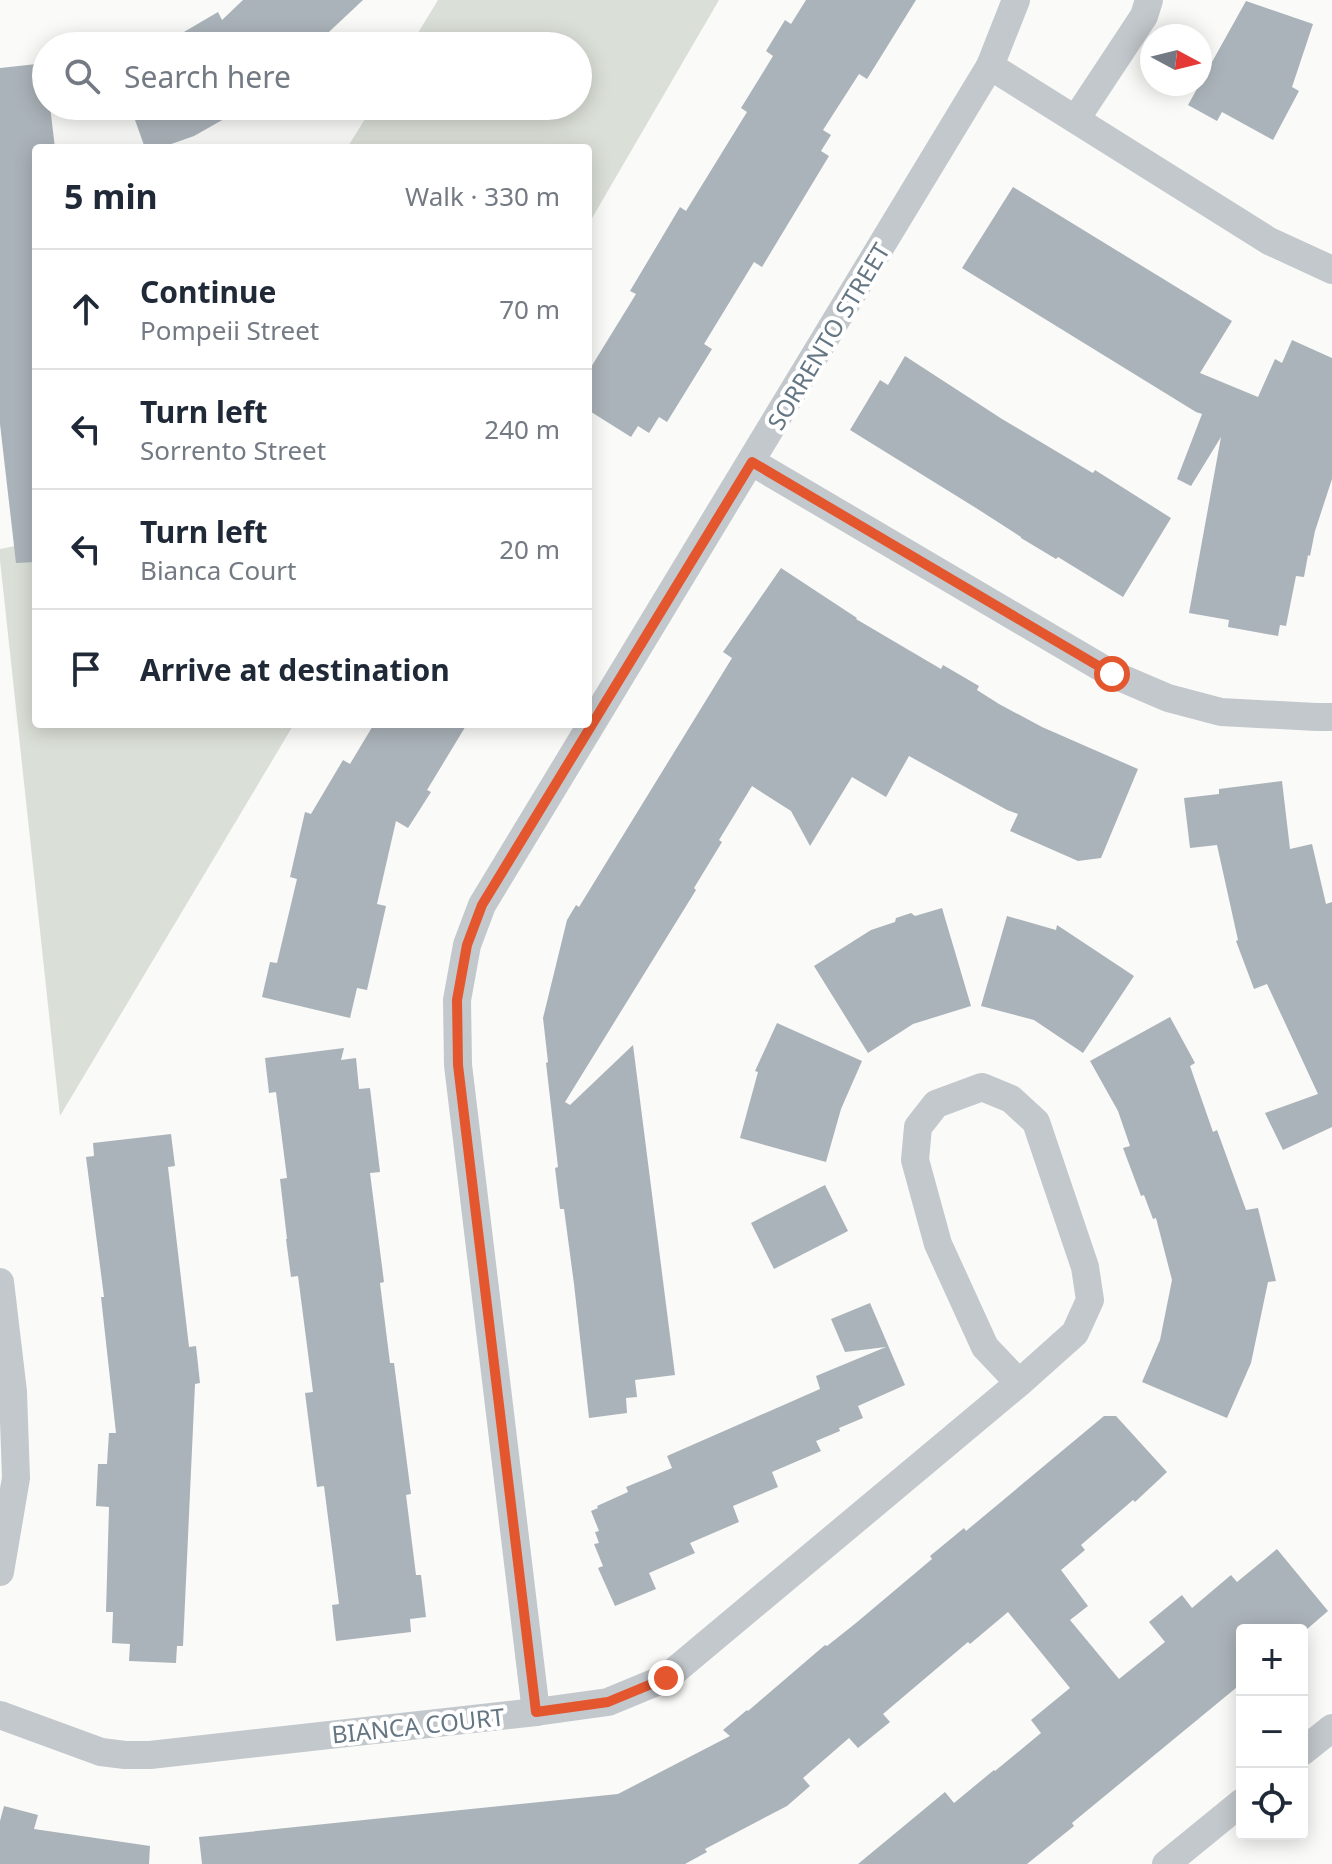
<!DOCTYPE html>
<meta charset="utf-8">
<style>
:root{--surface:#fff;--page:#f6f6f7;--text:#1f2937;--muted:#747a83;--line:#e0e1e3}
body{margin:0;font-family:"Noto Sans",sans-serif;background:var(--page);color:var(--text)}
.controls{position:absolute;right:24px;bottom:24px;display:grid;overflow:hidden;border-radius:8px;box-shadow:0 4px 20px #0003}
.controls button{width:72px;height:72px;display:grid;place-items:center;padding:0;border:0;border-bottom:2px solid var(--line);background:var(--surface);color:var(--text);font:40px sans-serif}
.compass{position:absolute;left:1140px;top:24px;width:72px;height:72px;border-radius:50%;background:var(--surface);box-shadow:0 4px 20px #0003;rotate:97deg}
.stop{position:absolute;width:24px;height:24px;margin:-18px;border:6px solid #e4572e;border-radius:50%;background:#fff}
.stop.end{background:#e4572e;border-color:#fff;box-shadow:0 2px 8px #0008}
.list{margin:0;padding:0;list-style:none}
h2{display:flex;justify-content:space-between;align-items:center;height:104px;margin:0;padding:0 32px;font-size:34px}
h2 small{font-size:26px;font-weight:400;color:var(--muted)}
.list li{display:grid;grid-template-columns:52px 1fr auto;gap:24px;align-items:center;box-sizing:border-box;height:120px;padding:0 32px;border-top:2px solid var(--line)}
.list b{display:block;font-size:30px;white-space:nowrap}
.list p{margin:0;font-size:26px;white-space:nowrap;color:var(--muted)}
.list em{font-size:26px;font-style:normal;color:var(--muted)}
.icon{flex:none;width:44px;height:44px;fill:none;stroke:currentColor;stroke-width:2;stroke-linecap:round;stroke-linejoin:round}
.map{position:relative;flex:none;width:1332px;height:1864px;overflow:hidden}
.search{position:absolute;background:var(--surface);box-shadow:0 4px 20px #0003;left:32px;top:32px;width:560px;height:88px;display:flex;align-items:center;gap:20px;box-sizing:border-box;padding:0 28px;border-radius:44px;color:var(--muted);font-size:30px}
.panel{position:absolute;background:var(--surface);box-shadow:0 4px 20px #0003;left:32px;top:144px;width:560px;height:584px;border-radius:8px}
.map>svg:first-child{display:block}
.green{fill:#dadfd7}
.building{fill:#aab3b9}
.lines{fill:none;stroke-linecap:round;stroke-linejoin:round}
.minor{stroke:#c3c8cc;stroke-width:28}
.route{stroke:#e4572e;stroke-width:10}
.labels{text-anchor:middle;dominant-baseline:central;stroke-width:8;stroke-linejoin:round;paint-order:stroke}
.street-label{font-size:24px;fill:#657683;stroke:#fff}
</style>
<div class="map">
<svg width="1332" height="1864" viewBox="0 0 1332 1864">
<rect width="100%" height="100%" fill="#fafaf8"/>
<g class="green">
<path d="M 438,0 L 719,0 L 588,225 L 588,148 L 347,148 L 373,106 L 578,106 L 578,46 L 410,46 Z"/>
<path d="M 36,542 L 36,724 L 294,724 L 60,1116 L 0,560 L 0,549 Z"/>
</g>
<g class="building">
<path d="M 243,0 L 363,0 L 314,46 L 160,46 L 218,12 L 222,20 Z"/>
<path d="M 806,0 L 916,0 L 867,79 L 859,74 L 823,130 L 831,135 L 821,151 L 829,156 L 762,267 L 754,262 L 704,344 L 712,349 L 667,422 L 659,417 L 649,433 L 638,426 L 631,437 L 588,410 L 588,372 L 636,294 L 630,291 L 661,239 L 680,207 L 686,211 L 747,112 L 741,108 L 773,56 L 766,51 L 785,20 L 791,24 Z"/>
<path d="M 1246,1 L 1313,24 L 1292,87 L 1299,91 L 1273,140 L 1222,112 L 1217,121 L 1188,105 Z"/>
<path d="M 46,63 L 46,106 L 50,106 L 55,148 L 36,148 L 36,562 L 16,563 L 0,424 L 0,68 Z"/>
<path d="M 130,106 L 247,106 L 194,136 L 160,148 L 145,148 Z"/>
<path d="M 1013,187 L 1232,321 L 1200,373 L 1258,397 L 1275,359 L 1282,363 L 1292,340 L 1332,358 L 1332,479 L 1315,531 L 1310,556 L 1308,555 L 1304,577 L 1296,576 L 1286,626 L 1280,625 L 1278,636 L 1228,627 L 1229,620 L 1189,613 L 1221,437 L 1191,486 L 1177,479 L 1202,414 L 1196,412 L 962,268 Z"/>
<path d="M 905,356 L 1002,419 L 1091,472 L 1093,473 L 1095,470 L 1171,518 L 1123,597 L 1058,557 L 1056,559 L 1021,538 L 1021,537 L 976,508 L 850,430 L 880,380 L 888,385 Z"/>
<path d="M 781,568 L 857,618 L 856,619 L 941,669 L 943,665 L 979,686 L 977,690 L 999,704 L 1042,727 L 1138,769 L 1101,858 L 1078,861 L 1010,831 L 1018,814 L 1007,810 L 909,756 L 886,797 L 852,777 L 810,846 L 791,811 L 752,786 L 719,840 L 722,842 L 694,888 L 696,890 L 565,1102 L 570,1105 L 633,1045 L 675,1375 L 635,1380 L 637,1397 L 626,1398 L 627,1413 L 589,1418 L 574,1284 L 564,1209 L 560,1209 L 555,1168 L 558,1167 L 546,1063 L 548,1062 L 543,1018 L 567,920 L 576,905 L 579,907 L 732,658 L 723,652 Z"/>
<path d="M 374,724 L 467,724 L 427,790 L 431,792 L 408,828 L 396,821 L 377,904 L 386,906 L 367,990 L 357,988 L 350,1018 L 262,997 L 270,962 L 277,963 L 297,879 L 290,877 L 305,812 L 311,814 L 343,760 L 350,764 Z"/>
<path d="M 1282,781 L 1290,849 L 1312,844 L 1326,904 L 1332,902 L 1332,1127 L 1283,1150 L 1265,1113 L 1318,1094 L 1267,984 L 1254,989 L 1236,941 L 1238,940 L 1217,845 L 1190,848 L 1184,798 L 1219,794 L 1219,789 Z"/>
<path d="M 942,908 L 971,1006 L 913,1024 L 868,1053 L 814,966 L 871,930 L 895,922 L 896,918 L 911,913 L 915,916 Z"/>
<path d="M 1007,916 L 1056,930 L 1057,925 L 1134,976 L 1083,1053 L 1034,1020 L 981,1006 Z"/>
<path d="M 1170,1017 L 1195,1063 L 1190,1066 L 1213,1132 L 1217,1130 L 1246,1210 L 1258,1208 L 1276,1281 L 1268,1282 L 1251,1363 L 1227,1418 L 1142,1382 L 1160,1340 L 1172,1280 L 1156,1218 L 1153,1219 L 1144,1195 L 1141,1196 L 1123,1148 L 1130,1146 L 1118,1111 L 1090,1061 Z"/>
<path d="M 777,1023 L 862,1061 L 841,1109 L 826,1162 L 740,1138 L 758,1072 L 755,1071 Z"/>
<path d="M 344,1048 L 341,1060 L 356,1058 L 359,1089 L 370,1088 L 380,1172 L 370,1173 L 384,1282 L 380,1283 L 390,1363 L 394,1363 L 411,1494 L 406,1495 L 416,1575 L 421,1575 L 426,1617 L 410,1619 L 411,1632 L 336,1641 L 332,1605 L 339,1604 L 324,1486 L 317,1487 L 305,1393 L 313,1392 L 298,1276 L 291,1277 L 286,1239 L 287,1239 L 280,1179 L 287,1178 L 276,1092 L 269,1093 L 265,1058 Z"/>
<path d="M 171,1134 L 175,1166 L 168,1167 L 189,1347 L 196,1346 L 200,1383 L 195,1384 L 183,1646 L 177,1646 L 176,1663 L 129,1661 L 130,1644 L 112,1643 L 113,1612 L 106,1612 L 109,1507 L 96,1506 L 98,1464 L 107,1464 L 109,1433 L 116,1433 L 101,1297 L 104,1297 L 86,1157 L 94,1156 L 93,1143 Z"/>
<path d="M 825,1185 L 848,1231 L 774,1269 L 751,1223 Z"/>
<path d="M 870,1303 L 905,1385 L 858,1406 L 863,1418 L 839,1428 L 840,1431 L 816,1441 L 821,1451 L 772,1472 L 778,1487 L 733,1506 L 739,1522 L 690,1543 L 695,1553 L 649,1573 L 656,1589 L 615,1606 L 598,1568 L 603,1566 L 594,1544 L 599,1543 L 595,1532 L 599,1531 L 591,1511 L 598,1508 L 597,1506 L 628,1492 L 626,1487 L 672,1468 L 667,1456 L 820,1389 L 816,1376 L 886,1347 L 845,1352 L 831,1319 Z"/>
<path d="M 1104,1416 L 1116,1416 L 1167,1472 L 1135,1502 L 1133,1500 L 1081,1545 L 1085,1550 L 1061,1570 L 1088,1606 L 1070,1620 L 1119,1679 L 1165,1642 L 1149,1622 L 1182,1595 L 1192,1608 L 1231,1575 L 1237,1582 L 1277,1549 L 1328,1611 L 1306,1630 L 1242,1630 L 1242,1683 L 1072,1823 L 1074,1826 L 1027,1864 L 858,1864 L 945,1792 L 954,1803 L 994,1770 L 995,1771 L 1041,1733 L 1031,1720 L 1070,1688 L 1008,1612 L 970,1644 L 968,1642 L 883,1714 L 890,1722 L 858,1748 L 849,1738 L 803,1778 L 810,1786 L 787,1806 L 705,1849 L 707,1852 L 685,1864 L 202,1864 L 199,1837 L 618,1794 L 730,1736 L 723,1730 L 747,1710 L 748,1711 L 825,1645 L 827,1646 L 856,1623 L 932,1559 L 930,1556 L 964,1528 L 966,1531 Z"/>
<path d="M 4,1806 L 38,1815 L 34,1829 L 150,1846 L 149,1864 L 0,1864 L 0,1821 Z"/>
</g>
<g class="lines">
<g class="minor">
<path d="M 990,66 L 1269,241 L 1332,270"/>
<path d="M 1076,119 L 1144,16 L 1149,0"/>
<path d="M 752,462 L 1112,674 L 1168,698 L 1221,712 L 1316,717 L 1332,717"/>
<path d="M 0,1282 L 13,1392 L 16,1478 L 0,1572"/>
<path d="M 536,1712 L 458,1065 L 457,1000 L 467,945 L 482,905 L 990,66 L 1016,0"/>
<path d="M 0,1715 L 101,1752 L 125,1755 L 150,1755 L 536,1712 L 608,1702 L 666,1678 L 1019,1383 L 1075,1333 L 1090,1300 L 1085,1267 L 1036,1122 L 1011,1099 L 982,1087 L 936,1104 L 918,1127 L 915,1160 L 938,1244 L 985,1347 L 1019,1383"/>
<path d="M 1302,1752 L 1332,1728"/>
<path d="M 1166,1864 L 1242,1802"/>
</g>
</g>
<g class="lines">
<path class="route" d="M 666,1678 L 608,1702 L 536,1712 L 458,1065 L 457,1000 L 467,945 L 482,905 L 752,462 L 1112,674"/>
</g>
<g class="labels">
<g class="street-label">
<text transform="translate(828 336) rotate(-59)">SORRENTO STREET</text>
<text transform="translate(418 1725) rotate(-6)">BIANCA COURT</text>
</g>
</g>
</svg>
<div class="controls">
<button>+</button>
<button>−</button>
<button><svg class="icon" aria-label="locate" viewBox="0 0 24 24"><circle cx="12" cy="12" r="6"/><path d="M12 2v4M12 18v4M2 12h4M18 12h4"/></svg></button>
</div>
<svg class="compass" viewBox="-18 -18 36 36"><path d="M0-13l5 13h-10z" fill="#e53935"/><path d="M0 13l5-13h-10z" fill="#747a83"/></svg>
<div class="stop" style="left:1112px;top:674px"></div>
<div class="stop end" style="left:666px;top:1678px"></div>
<div class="search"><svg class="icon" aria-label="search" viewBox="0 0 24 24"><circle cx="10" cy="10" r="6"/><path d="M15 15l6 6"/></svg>Search here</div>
<section class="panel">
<h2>5 min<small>Walk · 330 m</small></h2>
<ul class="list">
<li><svg class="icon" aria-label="ahead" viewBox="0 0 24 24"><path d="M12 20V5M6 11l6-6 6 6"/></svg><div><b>Continue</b><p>Pompeii Street</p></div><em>70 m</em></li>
<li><svg class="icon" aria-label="left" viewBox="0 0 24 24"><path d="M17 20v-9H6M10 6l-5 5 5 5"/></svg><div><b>Turn left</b><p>Sorrento Street</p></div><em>240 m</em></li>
<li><svg class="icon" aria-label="left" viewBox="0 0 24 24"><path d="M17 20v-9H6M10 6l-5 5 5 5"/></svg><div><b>Turn left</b><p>Bianca Court</p></div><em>20 m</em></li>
<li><svg class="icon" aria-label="arrive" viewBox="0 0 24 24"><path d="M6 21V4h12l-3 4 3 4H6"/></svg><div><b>Arrive at destination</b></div></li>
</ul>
</section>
</div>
